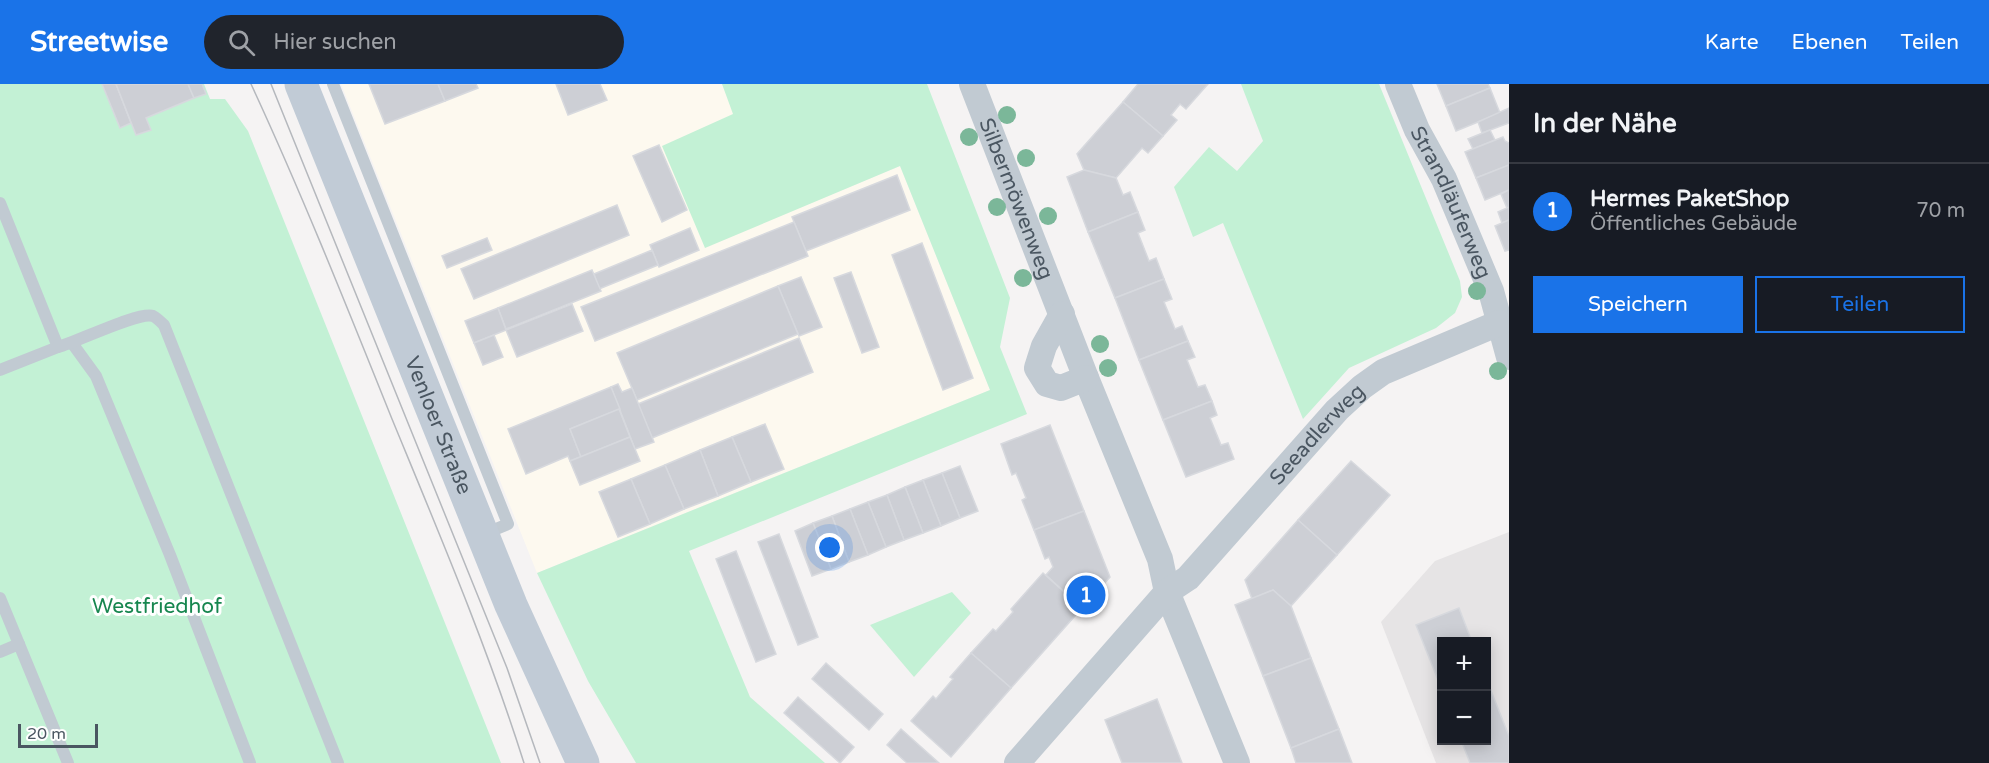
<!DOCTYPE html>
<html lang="de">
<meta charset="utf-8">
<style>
:root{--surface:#171b24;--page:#20242c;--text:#f1f3f6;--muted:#9ea1a6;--line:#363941;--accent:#1a73e8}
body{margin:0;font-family:"Varela Round",sans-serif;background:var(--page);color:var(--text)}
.controls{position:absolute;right:18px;bottom:18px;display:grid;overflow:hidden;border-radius:0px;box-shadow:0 3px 15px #0003}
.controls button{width:54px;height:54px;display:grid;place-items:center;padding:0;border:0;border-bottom:2px solid var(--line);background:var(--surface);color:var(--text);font:30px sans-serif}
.scale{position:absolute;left:18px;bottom:15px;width:80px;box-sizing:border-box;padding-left:6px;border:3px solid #4a5661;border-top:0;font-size:16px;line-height:21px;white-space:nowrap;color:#4a5661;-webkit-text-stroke:4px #fff;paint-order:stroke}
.you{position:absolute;left:830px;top:464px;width:21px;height:21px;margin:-15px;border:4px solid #fff;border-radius:50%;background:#1a73e8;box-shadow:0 0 0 9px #1a73e833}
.badge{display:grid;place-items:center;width:39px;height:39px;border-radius:50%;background:var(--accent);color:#fff;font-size:20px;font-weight:700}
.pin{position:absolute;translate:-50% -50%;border:3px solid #fff;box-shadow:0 2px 6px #0006}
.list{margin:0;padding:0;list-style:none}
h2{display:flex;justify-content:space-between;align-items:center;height:78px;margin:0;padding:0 24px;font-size:26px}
h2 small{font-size:20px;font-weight:400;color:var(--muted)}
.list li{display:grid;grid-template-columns:39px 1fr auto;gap:18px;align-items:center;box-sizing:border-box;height:96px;padding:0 24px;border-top:2px solid var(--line)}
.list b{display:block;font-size:22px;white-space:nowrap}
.list p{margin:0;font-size:20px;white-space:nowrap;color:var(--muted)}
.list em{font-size:20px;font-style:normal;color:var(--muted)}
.actions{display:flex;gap:12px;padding:18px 24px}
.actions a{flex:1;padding:14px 0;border:2px solid var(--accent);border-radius:0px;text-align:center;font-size:21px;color:var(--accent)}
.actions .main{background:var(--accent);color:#fff}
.icon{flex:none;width:33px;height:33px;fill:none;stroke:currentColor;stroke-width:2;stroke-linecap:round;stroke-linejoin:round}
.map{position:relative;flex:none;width:1509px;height:679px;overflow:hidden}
header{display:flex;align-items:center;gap:36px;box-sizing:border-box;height:84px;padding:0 30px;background:var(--accent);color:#fff}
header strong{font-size:28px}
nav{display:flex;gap:33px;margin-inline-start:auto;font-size:21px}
.search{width:420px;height:54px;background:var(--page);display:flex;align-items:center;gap:15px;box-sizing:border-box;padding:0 21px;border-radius:33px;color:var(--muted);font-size:22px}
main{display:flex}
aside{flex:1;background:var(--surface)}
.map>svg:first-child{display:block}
.commercial{fill:#fdf9ef}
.education{fill:#e6e4e5;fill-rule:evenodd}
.green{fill:#c3f1d5}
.building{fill:#cdcfd5;stroke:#d7d9de;stroke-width:1.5}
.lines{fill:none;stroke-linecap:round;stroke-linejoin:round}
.service{stroke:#c1cad2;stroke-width:12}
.minor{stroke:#c1cad2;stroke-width:26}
.secondary{stroke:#c1cbd6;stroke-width:33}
.tram{stroke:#b5b8bd;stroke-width:1.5}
.tree{fill:#7bb799}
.labels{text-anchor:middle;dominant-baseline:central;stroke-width:6;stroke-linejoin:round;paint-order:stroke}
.street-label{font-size:21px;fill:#4a5661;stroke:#fff}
.park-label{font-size:21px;fill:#17864f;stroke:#fff}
</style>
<header>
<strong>Streetwise</strong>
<div class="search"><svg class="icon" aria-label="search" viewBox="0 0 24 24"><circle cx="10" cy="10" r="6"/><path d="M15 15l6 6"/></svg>Hier suchen</div>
<nav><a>Karte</a><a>Ebenen</a><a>Teilen</a></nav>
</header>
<main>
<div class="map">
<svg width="1509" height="679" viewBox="0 0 1509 679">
<rect width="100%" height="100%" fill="#f5f3f3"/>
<path class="commercial" d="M 341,0 L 722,0 L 734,29 L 705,163 L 900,82 L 990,306 L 537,489 Z"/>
<path class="education" d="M 1509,448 L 1509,679 L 1436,679 L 1381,538 L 1435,477 ZM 1442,558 L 1486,558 L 1486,656 L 1442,656 Z"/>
<g class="green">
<path d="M 0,0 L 204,0 L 210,15 L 225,15 L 248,47 L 501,679 L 0,679 Z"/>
<path d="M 722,0 L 927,0 L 1010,214 L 1000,263 L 1027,330 L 689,467 L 750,613 L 825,679 L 636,679 L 588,597 L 537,489 L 990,306 L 900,82 L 705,164 L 662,62 L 733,30 Z"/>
<path d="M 1241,0 L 1379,0 L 1460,197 L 1462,213 L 1455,229 L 1436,244 L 1349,284 L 1303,335 L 1223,139 L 1193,153 L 1174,103 L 1209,63 L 1237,87 L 1263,57 Z"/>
<path d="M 952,508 L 971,529 L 914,593 L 870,541 Z"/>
</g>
<g class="building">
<path d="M 102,0 L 116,0 L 131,39 L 120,44 Z"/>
<path d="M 116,0 L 188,0 L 194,14 L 146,34 L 151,46 L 136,51 Z"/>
<path d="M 188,0 L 202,0 L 206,10 L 194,14 Z"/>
<path d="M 369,0 L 438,0 L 445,17 L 385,40 Z"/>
<path d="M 438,0 L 476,0 L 478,4 L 445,17 Z"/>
<path d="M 556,0 L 600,0 L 607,16 L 568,31 Z"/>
<path d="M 1138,0 L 1208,0 L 1186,25 L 1180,20 L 1171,31 L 1177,36 L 1163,52 L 1123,18 Z"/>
<path d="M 1437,0 L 1488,0 L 1490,4 L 1446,22 Z"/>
<path d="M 1490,4 L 1500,29 L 1456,47 L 1446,22 Z"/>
<path d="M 1123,18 L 1163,52 L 1148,69 L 1142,64 L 1116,94 L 1084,86 L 1077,70 Z"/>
<path d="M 1509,24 L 1509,39 L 1482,49 L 1478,38 Z"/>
<path d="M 1490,46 L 1495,56 L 1473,65 L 1468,55 Z"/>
<path d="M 1503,53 L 1505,57 L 1509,59 L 1509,81 L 1476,94 L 1465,68 Z"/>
<path d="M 659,61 L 687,126 L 662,138 L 633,72 Z"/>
<path d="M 1509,81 L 1509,106 L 1485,116 L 1476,94 Z"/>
<path d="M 1084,86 L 1116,94 L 1123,111 L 1130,108 L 1138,128 L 1088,148 L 1067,93 Z"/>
<path d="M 897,91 L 910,126 L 806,167 L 792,133 Z"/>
<path d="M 1509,106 L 1509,123 L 1507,124 L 1501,110 Z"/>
<path d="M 617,121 L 629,151 L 474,215 L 461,185 Z"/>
<path d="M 1509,123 L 1509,136 L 1502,139 L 1498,128 Z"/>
<path d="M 1138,128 L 1145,146 L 1138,149 L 1149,177 L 1156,174 L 1164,195 L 1115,214 L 1088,148 Z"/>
<path d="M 1509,136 L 1509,166 L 1505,167 L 1495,142 Z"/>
<path d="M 794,138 L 808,172 L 595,257 L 581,223 Z"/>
<path d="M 690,144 L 699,166 L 659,183 L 650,161 Z"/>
<path d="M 487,154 L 492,166 L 447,184 L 442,172 Z"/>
<path d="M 922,159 L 973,294 L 943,306 L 892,171 Z"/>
<path d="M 652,166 L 658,181 L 599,205 L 594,190 Z"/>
<path d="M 592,186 L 601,207 L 506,245 L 498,224 Z"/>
<path d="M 851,188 L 879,263 L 862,269 L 834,194 Z"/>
<path d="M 801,193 L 822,243 L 799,252 L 778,202 Z"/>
<path d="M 1164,195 L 1172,215 L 1164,218 L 1175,245 L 1182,242 L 1188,257 L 1139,276 L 1115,214 Z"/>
<path d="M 778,202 L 798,250 L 637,316 L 617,269 Z"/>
<path d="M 572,220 L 583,247 L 517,273 L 506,246 Z"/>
<path d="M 498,224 L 506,246 L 474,259 L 465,237 Z"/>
<path d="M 494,251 L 503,273 L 483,281 L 474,259 Z"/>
<path d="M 799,254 L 813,288 L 652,354 L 638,320 Z"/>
<path d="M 1188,257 L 1195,273 L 1187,276 L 1198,303 L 1205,301 L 1212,317 L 1163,336 L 1139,276 Z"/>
<path d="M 618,300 L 622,308 L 632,304 L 654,358 L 635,365 L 611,303 Z"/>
<path d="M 611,303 L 620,325 L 570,345 L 581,373 L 570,377 L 568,372 L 526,390 L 508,345 Z"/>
<path d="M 1212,317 L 1217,331 L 1210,334 L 1221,361 L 1228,359 L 1234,375 L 1186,393 L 1163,336 Z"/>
<path d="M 619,325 L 630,353 L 581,373 L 570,345 Z"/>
<path d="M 765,340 L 784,385 L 751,398 L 732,353 Z"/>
<path d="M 1050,341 L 1084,427 L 1034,446 L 1022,416 L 1026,414 L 1016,389 L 1012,391 L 1001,360 Z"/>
<path d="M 630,353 L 640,377 L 580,401 L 570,377 Z"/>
<path d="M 732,353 L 751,398 L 718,412 L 700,366 Z"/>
<path d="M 700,366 L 718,412 L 684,425 L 665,381 Z"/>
<path d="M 1351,377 L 1390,411 L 1337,471 L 1298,436 Z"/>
<path d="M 665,381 L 684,425 L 650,440 L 631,395 Z"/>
<path d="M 960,382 L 978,427 L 960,434 L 942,389 Z"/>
<path d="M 942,389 L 960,434 L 941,442 L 923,396 Z"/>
<path d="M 631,395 L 650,440 L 618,453 L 599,408 Z"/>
<path d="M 923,396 L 941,442 L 923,449 L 905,403 Z"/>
<path d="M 905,403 L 923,449 L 904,456 L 887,411 Z"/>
<path d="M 887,411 L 904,456 L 886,463 L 868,418 Z"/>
<path d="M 868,418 L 886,463 L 868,471 L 850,425 Z"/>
<path d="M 850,425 L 868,471 L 849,478 L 832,432 Z"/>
<path d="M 1084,427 L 1110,493 L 1082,524 L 1046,491 L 1053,483 L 1049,473 L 1045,475 L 1034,446 Z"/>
<path d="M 832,432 L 849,478 L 831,485 L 813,439 Z"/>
<path d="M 1298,436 L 1337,471 L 1291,522 L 1273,506 L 1252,515 L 1245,496 Z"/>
<path d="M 813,439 L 831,485 L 812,492 L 795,447 Z"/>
<path d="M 779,450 L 818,553 L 798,561 L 758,458 Z"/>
<path d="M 736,467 L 776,570 L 756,578 L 716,475 Z"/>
<path d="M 1043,489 L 1082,524 L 1011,604 L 971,569 L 993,545 L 996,547 L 1013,528 L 1011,525 Z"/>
<path d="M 1273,506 L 1291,522 L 1311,574 L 1263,592 L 1235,521 Z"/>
<path d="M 1459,524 L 1472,558 L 1442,558 L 1442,606 L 1416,541 Z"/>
<path d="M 971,569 L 1011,604 L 951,673 L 911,637 L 933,612 L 936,615 L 953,595 L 950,593 Z"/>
<path d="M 1311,574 L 1339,645 L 1291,664 L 1263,592 Z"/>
<path d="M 826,579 L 883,630 L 869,646 L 812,595 Z"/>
<path d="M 1486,594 L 1509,652 L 1509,679 L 1470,679 L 1461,656 L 1486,656 Z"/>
<path d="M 798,613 L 854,663 L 840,679 L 784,629 Z"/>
<path d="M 1157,615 L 1182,679 L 1122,679 L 1105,636 Z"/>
<path d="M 901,645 L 939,679 L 907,679 L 887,661 Z"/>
<path d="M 1339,645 L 1352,679 L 1296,679 L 1291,664 Z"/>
</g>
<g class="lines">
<g class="service">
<path d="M 333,0 L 508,440 L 484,450"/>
<path d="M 0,119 L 58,263 L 0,286"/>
<path d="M 72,259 L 96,292 L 170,471 L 250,679"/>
<path d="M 58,263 C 77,258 139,227 153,232 C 157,234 161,238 164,241 L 338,679"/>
<path d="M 0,514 L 68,679"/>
<path d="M 0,568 L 19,560"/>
</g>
<g class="minor">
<path id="s1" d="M 972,0 L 1086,294 L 1160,475 L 1167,508 L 1237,679"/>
<path id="s2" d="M 1398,0 L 1417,46 L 1444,95 L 1491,207 L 1509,273"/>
<path d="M 1062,230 L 1044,262 L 1037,284 L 1047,300 L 1061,304 L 1086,294"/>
<path id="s3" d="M 1017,679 L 1167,508 L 1188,494 L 1337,326 L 1362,303 L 1383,288 L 1499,239"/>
</g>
<path class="secondary" id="s4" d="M 301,0 L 511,521 L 583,679"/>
<g class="tram">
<path d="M 251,0 C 302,110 347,223 392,335 C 439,449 487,562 524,679"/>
<path d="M 271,0 L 507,584 L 540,679"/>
</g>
</g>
<g class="tree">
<circle cx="1007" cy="31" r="9"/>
<circle cx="969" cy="53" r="9"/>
<circle cx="1026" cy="74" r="9"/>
<circle cx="997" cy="123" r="9"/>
<circle cx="1048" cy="132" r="9"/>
<circle cx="1023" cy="194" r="9"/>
<circle cx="1477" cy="207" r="9"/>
<circle cx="1100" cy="260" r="9"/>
<circle cx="1108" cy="284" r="9"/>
<circle cx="1498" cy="287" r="9"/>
</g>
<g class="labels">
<g class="street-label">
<text stroke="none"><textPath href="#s1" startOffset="123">Silbermöwenweg</textPath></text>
<text stroke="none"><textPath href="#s2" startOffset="130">Strandläuferweg</textPath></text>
<text stroke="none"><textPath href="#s4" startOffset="368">Venloer Straße</textPath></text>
<text stroke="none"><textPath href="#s3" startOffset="446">Seeadlerweg</textPath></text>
</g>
<g class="park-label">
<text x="157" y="522">Westfriedhof</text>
</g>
</g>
</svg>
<div class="controls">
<button>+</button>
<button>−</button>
</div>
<div class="scale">20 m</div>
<div class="you"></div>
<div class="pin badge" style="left:1086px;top:511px">1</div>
</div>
<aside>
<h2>In der Nähe<small></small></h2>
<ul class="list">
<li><span class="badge">1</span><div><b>Hermes PaketShop</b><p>Öffentliches Gebäude</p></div><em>70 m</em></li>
</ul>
<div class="actions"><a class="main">Speichern</a><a>Teilen</a></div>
</aside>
</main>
